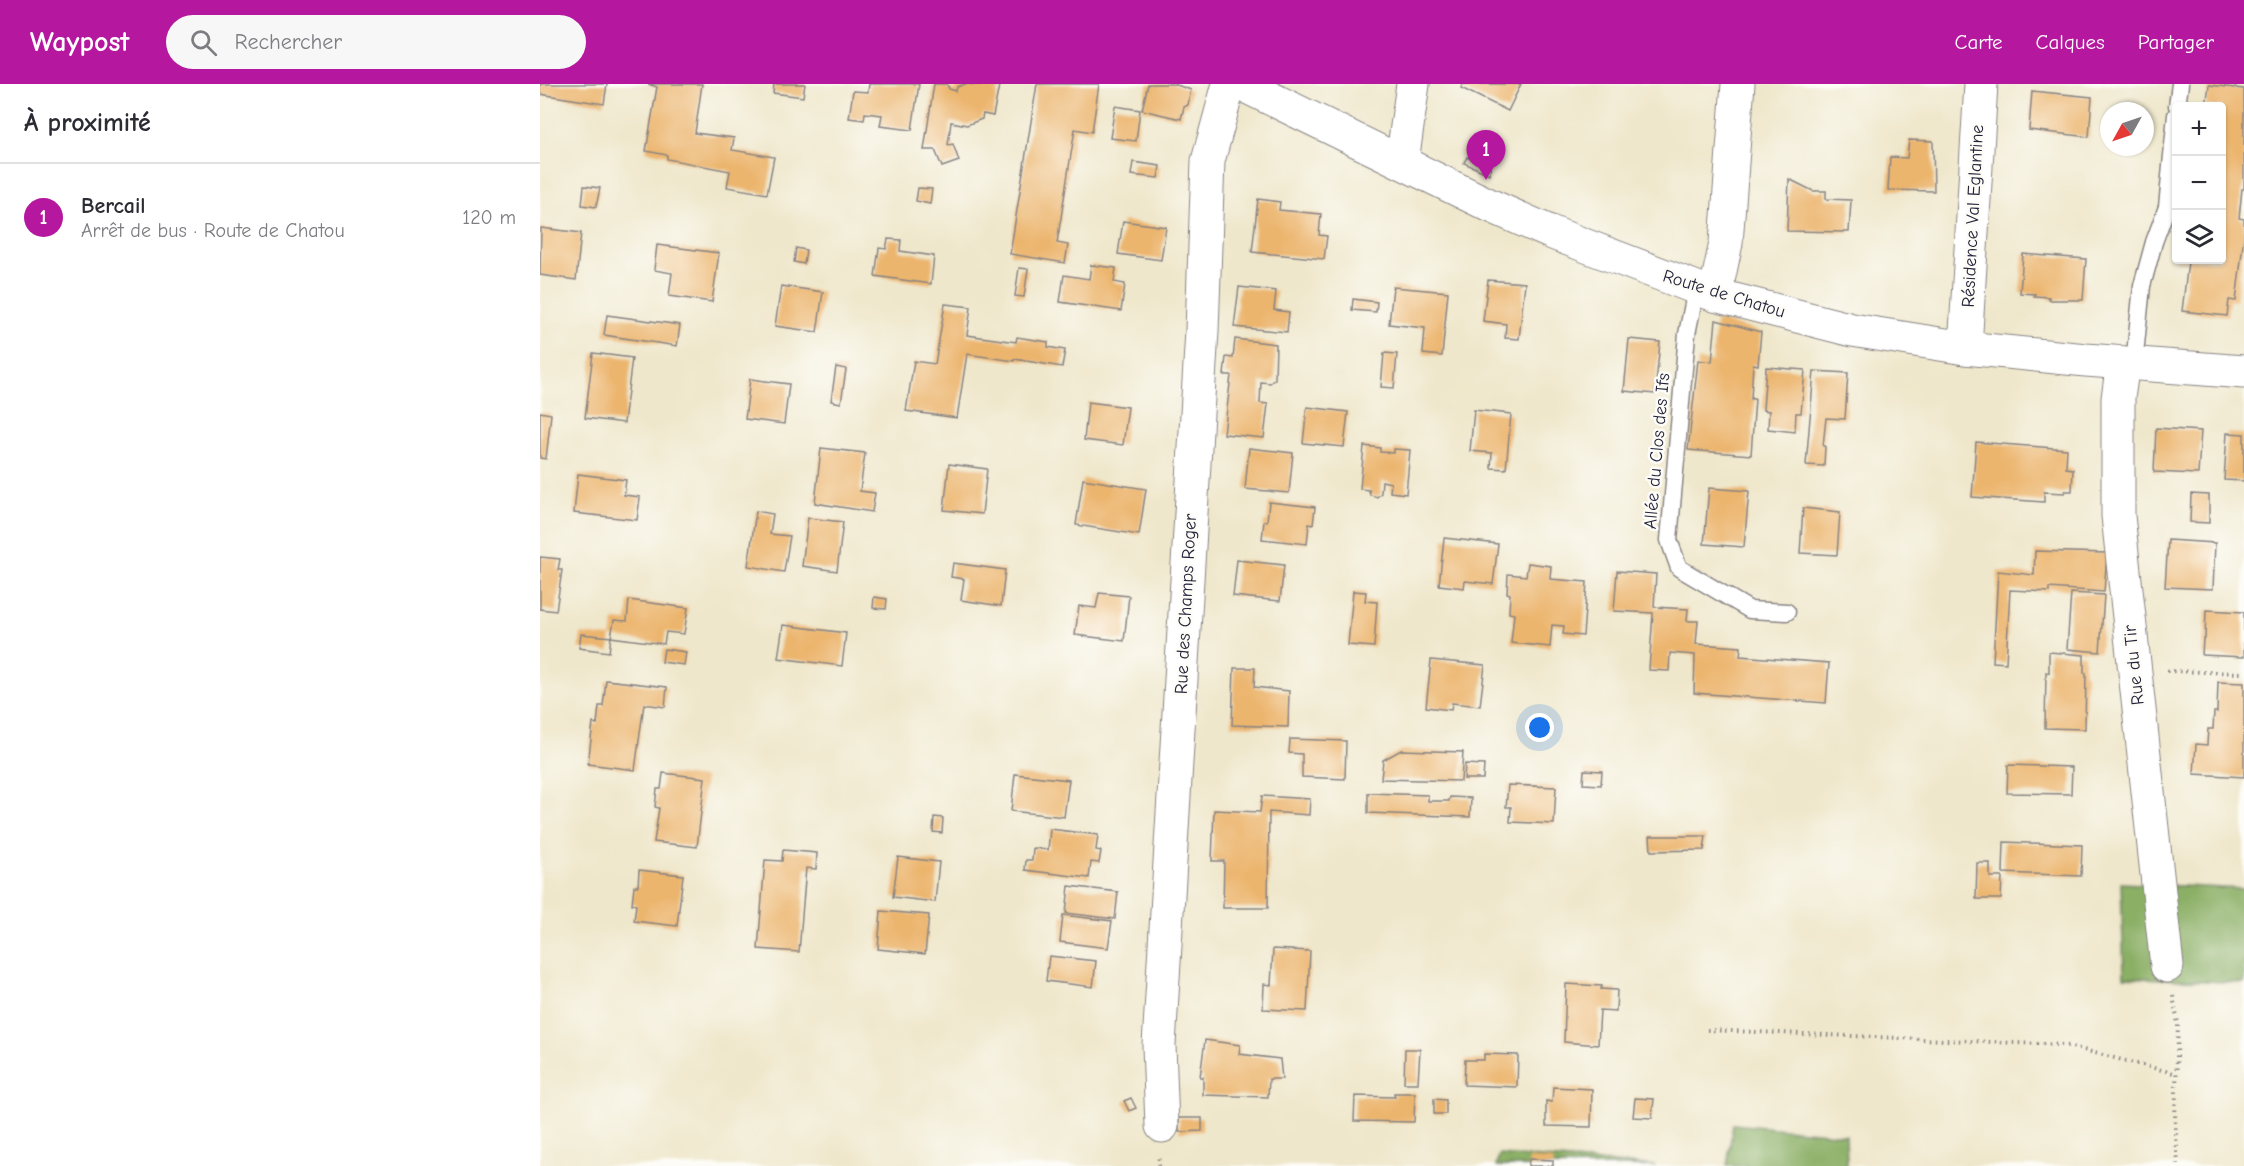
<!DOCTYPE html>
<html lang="fr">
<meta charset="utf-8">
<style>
:root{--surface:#fff;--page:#f7f7f7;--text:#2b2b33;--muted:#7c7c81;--line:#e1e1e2;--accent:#b5179e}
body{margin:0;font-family:"Comic Neue",sans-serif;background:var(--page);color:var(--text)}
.controls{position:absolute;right:18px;top:18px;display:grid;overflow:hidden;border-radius:6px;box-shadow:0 2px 4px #0004}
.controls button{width:54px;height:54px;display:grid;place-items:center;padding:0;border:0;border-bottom:2px solid var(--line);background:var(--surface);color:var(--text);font:30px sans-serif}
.compass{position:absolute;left:1560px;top:18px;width:54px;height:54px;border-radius:50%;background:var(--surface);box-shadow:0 2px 4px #0004;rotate:230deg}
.you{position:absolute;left:1000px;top:644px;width:21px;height:21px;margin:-15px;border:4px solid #fff;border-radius:50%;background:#1a73e8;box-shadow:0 0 0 9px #1a73e833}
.badge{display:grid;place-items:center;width:39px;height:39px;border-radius:50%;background:var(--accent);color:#fff;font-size:20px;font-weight:700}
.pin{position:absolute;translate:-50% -50px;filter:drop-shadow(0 2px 3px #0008)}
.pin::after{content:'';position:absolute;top:32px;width:21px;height:18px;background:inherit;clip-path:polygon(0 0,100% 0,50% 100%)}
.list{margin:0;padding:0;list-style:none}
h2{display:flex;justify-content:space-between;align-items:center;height:78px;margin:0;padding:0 24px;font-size:26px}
h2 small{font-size:20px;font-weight:400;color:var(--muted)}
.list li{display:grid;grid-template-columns:39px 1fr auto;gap:18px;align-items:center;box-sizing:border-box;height:108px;padding:0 24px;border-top:2px solid var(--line)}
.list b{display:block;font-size:22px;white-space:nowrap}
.list p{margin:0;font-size:20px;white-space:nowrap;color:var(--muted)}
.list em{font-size:20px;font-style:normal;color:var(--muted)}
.icon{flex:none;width:33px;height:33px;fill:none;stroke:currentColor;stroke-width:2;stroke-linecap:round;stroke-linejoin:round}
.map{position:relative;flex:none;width:1704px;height:1082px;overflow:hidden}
header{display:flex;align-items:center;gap:36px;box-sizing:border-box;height:84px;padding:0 30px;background:var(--accent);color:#fff}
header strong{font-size:28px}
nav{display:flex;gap:33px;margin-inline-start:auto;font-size:21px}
.search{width:420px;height:54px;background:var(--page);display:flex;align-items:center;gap:15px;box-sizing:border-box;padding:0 21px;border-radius:33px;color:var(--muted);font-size:22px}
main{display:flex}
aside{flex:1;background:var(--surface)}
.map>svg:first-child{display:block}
.forest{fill:#8aaf65;stroke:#566850;stroke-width:1.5}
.building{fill:#ecb56e}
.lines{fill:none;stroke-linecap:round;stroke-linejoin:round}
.lane-casing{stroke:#888483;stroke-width:19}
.street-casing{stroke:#888483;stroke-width:35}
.secondary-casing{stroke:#888483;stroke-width:35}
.path{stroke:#888483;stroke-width:4;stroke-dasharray:1.5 4.5;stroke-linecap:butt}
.lane{stroke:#fff;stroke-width:16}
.street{stroke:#fff;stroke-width:33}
.secondary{stroke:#fff;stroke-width:33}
.labels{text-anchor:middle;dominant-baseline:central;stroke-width:5;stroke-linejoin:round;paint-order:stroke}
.street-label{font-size:18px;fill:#22223b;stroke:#fdfcf7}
</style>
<header>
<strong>Waypost</strong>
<div class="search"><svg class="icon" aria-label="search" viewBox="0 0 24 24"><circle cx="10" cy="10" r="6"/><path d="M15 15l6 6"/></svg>Rechercher</div>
<nav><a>Carte</a><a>Calques</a><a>Partager</a></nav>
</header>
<main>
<aside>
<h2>À proximité<small></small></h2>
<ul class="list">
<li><span class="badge">1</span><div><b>Bercail</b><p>Arrêt de bus · Route de Chatou</p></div><em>120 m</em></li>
</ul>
</aside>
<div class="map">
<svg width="1704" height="1082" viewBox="0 0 1704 1082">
<rect width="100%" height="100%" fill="#fdfcf7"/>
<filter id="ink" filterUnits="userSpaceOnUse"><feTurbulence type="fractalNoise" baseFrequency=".0167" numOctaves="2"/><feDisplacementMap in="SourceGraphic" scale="12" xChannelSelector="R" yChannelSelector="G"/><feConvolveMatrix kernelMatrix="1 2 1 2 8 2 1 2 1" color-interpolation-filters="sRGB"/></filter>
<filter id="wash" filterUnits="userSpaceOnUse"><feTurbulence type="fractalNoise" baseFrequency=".008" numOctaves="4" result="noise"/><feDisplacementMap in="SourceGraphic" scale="24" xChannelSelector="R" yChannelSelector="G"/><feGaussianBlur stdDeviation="1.35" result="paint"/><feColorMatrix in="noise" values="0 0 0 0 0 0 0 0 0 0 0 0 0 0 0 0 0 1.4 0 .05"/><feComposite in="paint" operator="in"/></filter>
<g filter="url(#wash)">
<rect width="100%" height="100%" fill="#efe7cb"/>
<g class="forest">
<path d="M 1581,799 L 1704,805 L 1704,899 L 1584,893 Z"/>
<path d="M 1193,1040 L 1306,1051 L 1307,1082 L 1187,1082 Z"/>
<path d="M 959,1071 L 1116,1082 L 956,1082 Z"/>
</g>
<g id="blocks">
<g class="building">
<path d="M 0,0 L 67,0 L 64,20 L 0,10 Z"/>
<path d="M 108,0 L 162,0 L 155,49 L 194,54 L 192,66 L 234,73 L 227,110 L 187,103 L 190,87 L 127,75 L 127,71 L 106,67 L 117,3 Z"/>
<path d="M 234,0 L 265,0 L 263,13 L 233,9 Z"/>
<path d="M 329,0 L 379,0 L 372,46 L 340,42 L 342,31 L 325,29 L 324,36 L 309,34 L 313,7 L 328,8 Z"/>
<path d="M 394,0 L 407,0 L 409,5 L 416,7 L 417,3 L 425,0 L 459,2 L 453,32 L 443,30 L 442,35 L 427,41 L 411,38 L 408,61 L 413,60 L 419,77 L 402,83 L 395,66 L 384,66 Z"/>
<path d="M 497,0 L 559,0 L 552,48 L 535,45 L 517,159 L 528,161 L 525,179 L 470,170 Z"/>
<path d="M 608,0 L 634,0 L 651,6 L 648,21 L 644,23 L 641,35 L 602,26 Z"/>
<path d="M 923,0 L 981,0 L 968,27 L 921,4 Z"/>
<path d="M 1669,1 L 1704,5 L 1704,105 L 1702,105 L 1699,134 L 1704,135 L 1704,152 L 1696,217 L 1689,216 L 1687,232 L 1642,227 L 1648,178 L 1636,177 L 1636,176 L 1682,176 L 1682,22 L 1666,22 Z"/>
<path d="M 1492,7 L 1552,13 L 1549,53 L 1489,46 Z"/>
<path d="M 575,22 L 600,26 L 596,57 L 570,54 Z"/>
<path d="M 1369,56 L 1393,57 L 1394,107 L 1348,106 L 1350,73 L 1367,74 Z"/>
<path d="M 927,73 L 951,84 L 949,90 L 924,79 Z"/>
<path d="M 593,78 L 620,82 L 618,94 L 591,91 Z"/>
<path d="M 1249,95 L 1273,107 L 1286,107 L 1286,115 L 1311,116 L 1309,148 L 1247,147 Z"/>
<path d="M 44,102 L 60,104 L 56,123 L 42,121 Z"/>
<path d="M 378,104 L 392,105 L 390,120 L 376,117 Z"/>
<path d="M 718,115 L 740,118 L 739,126 L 781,130 L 779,151 L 787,152 L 784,175 L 712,168 Z"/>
<path d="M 583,137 L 626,143 L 621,176 L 578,170 Z"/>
<path d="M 1,144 L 41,149 L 36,196 L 0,191 Z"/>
<path d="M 348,155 L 361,156 L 360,167 L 394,172 L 391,200 L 335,192 L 339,164 L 346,165 Z"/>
<path d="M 117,161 L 179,169 L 172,218 L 129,212 L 132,189 L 114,186 Z"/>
<path d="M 256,164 L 266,166 L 264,180 L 254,178 Z"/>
<path d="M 1483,170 L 1546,175 L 1543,216 L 1509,216 L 1509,213 L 1494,212 L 1495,210 L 1480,209 Z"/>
<path d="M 551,181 L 576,184 L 574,198 L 585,200 L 581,227 L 520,218 L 524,191 L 549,195 Z"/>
<path d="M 479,184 L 488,185 L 484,213 L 475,212 Z"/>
<path d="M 948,196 L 985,199 L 979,255 L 965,254 L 966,240 L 943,237 Z"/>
<path d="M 241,202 L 283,208 L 277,248 L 235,242 Z"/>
<path d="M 699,203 L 736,207 L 734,226 L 749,228 L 747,248 L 694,243 Z"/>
<path d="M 853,203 L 908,208 L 902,272 L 883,270 L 885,244 L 849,240 Z"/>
<path d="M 813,215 L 837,218 L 836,228 L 812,226 Z"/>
<path d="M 405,220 L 431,223 L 427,251 L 476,258 L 477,253 L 508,258 L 508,263 L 525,266 L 522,283 L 474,275 L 474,277 L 427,270 L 417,334 L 366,327 L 374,277 L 395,280 Z"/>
<path d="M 67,231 L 140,241 L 137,262 L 64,251 Z"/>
<path d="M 1176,236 L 1221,248 L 1218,281 L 1213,280 L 1211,315 L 1215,315 L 1211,371 L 1148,366 L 1158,276 L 1172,278 Z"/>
<path d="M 695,255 L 736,260 L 735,295 L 730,299 L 721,298 L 720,319 L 728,320 L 724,354 L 684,350 L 691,291 L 684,291 L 686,273 L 693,274 Z"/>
<path d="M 1089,255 L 1120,258 L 1115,310 L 1084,307 Z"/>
<path d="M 53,269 L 92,274 L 84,339 L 45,334 Z"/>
<path d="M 844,269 L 857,270 L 854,304 L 841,303 Z"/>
<path d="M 296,283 L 306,285 L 301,319 L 291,317 Z"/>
<path d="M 1226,283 L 1265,286 L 1261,329 L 1256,329 L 1255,348 L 1228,345 L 1229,327 L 1223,326 Z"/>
<path d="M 1274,287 L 1308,289 L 1305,335 L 1286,334 L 1283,362 L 1285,362 L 1284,382 L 1266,381 Z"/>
<path d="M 210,295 L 249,300 L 244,340 L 205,335 Z"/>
<path d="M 548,318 L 588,323 L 583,361 L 544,356 Z"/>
<path d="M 767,323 L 808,328 L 804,363 L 763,359 Z"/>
<path d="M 934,326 L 971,330 L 966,385 L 951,384 L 952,369 L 930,367 Z"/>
<path d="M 0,328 L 11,330 L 6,375 L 0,374 Z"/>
<path d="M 1616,344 L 1661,347 L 1658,390 L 1614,388 Z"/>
<path d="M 1687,349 L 1704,350 L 1704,397 L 1684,396 Z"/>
<path d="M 1436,358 L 1527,365 L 1526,384 L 1533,385 L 1532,407 L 1525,407 L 1525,409 L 1504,408 L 1504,418 L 1432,413 Z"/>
<path d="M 824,362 L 840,364 L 840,368 L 854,369 L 854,365 L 870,366 L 866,410 L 850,408 L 851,399 L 842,397 L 841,409 L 837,413 L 830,411 L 829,406 L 820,405 Z"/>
<path d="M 281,364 L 325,369 L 320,407 L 335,409 L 332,428 L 275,419 Z"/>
<path d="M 709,364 L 753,369 L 749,409 L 705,405 Z"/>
<path d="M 409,380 L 447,385 L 442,430 L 404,426 Z"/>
<path d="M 38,390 L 86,396 L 84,411 L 100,413 L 97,436 L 34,429 Z"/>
<path d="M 543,395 L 606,405 L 599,451 L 536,441 Z"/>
<path d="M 1169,404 L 1209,407 L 1204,463 L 1164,460 Z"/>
<path d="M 1651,410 L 1669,411 L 1669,439 L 1650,438 Z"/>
<path d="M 729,418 L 775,423 L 773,441 L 769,440 L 767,460 L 722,455 L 724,437 L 727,437 Z"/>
<path d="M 1263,424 L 1300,428 L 1297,471 L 1260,469 Z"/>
<path d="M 216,427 L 233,430 L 230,450 L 250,452 L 244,488 L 208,482 Z"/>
<path d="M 268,434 L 303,438 L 297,487 L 262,482 Z"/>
<path d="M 904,454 L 958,460 L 953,500 L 925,497 L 924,504 L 899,501 Z"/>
<path d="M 1628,456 L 1675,459 L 1673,505 L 1625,503 Z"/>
<path d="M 1495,467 L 1567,469 L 1564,508 L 1509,504 L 1509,508 L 1470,506 L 1466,579 L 1453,578 L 1458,487 L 1494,491 Z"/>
<path d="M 0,473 L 20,475 L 18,486 L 22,486 L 16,527 L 0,525 Z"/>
<path d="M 697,476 L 744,481 L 740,517 L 693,512 Z"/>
<path d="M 413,479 L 465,486 L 461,522 L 421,516 L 424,495 L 411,493 Z"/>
<path d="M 988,479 L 1011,482 L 1010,495 L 1047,498 L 1043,552 L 1023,550 L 1024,542 L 1012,541 L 1010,563 L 971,559 L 974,530 L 969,529 L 970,510 L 967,509 L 968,490 L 986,492 Z"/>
<path d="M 1077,487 L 1116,490 L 1114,523 L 1148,525 L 1147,537 L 1158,537 L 1156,560 L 1201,563 L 1200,572 L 1289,579 L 1286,619 L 1154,609 L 1155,571 L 1130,569 L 1129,587 L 1109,586 L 1113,529 L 1074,527 Z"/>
<path d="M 813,507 L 826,508 L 825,517 L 837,518 L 834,563 L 808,561 Z"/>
<path d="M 559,509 L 589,512 L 584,557 L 535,551 L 539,522 L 556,524 Z"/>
<path d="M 1531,509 L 1564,511 L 1560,568 L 1527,565 Z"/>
<path d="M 334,513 L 347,515 L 346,525 L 333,524 Z"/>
<path d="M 89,516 L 148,524 L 144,550 L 126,548 L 124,560 L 71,553 L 74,536 L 87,537 Z"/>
<path d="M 1666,526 L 1704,528 L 1704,573 L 1662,571 L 1663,555 L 1665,555 Z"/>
<path d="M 243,541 L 306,549 L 302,582 L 238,574 Z"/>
<path d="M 41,550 L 71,553 L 69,568 L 39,564 Z"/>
<path d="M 124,565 L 146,568 L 144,581 L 122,578 Z"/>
<path d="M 1509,568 L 1544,571 L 1544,589 L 1546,589 L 1545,645 L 1505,644 L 1506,588 L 1509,589 Z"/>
<path d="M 891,576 L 945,581 L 940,622 L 912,619 L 911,626 L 886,623 Z"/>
<path d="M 694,584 L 715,584 L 714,603 L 749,607 L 748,643 L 692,641 Z"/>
<path d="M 66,596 L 127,603 L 125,623 L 104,620 L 95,686 L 48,680 L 53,639 L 57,640 L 59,622 L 63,622 Z"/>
<path d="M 1678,598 L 1704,599 L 1704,693 L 1654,690 L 1656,660 L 1667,661 L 1668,645 L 1673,645 L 1674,628 L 1677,628 Z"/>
<path d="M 750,655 L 806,657 L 805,695 L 762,693 L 762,670 L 749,669 Z"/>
<path d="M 861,666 L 923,668 L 921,697 L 841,695 L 843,676 Z"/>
<path d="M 925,680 L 944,681 L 943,695 L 924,695 Z"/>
<path d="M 1468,681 L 1532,683 L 1531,710 L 1467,709 Z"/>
<path d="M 1044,686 L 1062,687 L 1061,701 L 1043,700 Z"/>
<path d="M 123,689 L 165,694 L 157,763 L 114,758 L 119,724 L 115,723 L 117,705 L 121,705 Z"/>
<path d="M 475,690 L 529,696 L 524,733 L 471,727 Z"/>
<path d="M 968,701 L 1016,703 L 1014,740 L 970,738 L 971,723 L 966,723 Z"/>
<path d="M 828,709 L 888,711 L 888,717 L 909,717 L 910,713 L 931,714 L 930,733 L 828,729 Z"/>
<path d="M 722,712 L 770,715 L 769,731 L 729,728 L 728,824 L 683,824 L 684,777 L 672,777 L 674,726 L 720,728 Z"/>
<path d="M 394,733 L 403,734 L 402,749 L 393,748 Z"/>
<path d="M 510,745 L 558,751 L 556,766 L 561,767 L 559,779 L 551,778 L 549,794 L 485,786 L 486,776 L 492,776 L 493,764 L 508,766 Z"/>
<path d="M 1110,752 L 1166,752 L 1164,766 L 1111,767 Z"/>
<path d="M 1464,758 L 1542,761 L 1541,792 L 1463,789 Z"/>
<path d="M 243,766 L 277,769 L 276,785 L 266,784 L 259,868 L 218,865 L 225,776 L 242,777 Z"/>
<path d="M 358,773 L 399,778 L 395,818 L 353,813 Z"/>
<path d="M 1437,779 L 1450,779 L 1450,793 L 1462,793 L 1461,815 L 1436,815 Z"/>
<path d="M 99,786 L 143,791 L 137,842 L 94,837 L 96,821 L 92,820 L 94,802 L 98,802 Z"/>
<path d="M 529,802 L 578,808 L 575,835 L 526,829 Z"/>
<path d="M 341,827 L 389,831 L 385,870 L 338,865 Z"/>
<path d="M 523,831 L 572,837 L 568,864 L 520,858 Z"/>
<path d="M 733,865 L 770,867 L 767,927 L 723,925 L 724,900 L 731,901 Z"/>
<path d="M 509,872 L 556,877 L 553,903 L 506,897 Z"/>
<path d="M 1026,900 L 1062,902 L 1061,905 L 1077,906 L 1076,927 L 1060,926 L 1058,961 L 1024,958 Z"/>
<path d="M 665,956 L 700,961 L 699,970 L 740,975 L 742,995 L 729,995 L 728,1013 L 663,1011 L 663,993 L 660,993 Z"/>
<path d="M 865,965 L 880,965 L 878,999 L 864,999 Z"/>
<path d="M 944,970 L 978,971 L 977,1003 L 924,1001 L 925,976 L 944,976 Z"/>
<path d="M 1013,1003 L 1052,1005 L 1051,1043 L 1006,1042 L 1006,1017 L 1012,1018 Z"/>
<path d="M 854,1009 L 875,1009 L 874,1038 L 814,1037 L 815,1012 L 855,1013 Z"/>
<path d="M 591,1014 L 596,1024 L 589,1027 L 584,1017 Z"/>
<path d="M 1095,1014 L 1114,1015 L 1112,1034 L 1093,1033 Z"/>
<path d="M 894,1015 L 906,1016 L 906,1030 L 894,1030 Z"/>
<path d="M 639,1034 L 662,1034 L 662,1047 L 639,1048 Z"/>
<path d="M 989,1075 L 1013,1076 L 1013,1082 L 988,1082 Z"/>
</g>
</g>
</g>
<g filter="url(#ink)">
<use href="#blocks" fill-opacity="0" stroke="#888483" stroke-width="1.5"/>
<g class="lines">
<g class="lane-casing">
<g id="lane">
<path d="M 1637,22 L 1640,0"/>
<path d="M 1156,205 L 1147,250 L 1129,456 L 1139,484 L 1210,526 L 1247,528"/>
<path d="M 1594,280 L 1602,202 L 1614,158 L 1627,123 L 1636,31"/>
</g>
</g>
<g class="street-casing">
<g id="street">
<path d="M 862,78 L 873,0"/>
<path d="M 1175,211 L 1186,159 L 1198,0"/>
<path d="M 1425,264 L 1441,0"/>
<path d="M 1583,279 L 1578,314 L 1578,432 L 1627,882"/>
<path d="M 622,1042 L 619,961 L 662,247 L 668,77 L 689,0"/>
</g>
</g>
<g class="secondary-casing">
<path id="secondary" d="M 701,0 L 949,121 L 1010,148 L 1175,211 L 1312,246 L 1425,264 L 1546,276 L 1704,288"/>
</g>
<g class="path">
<path d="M 1627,587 L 1704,589"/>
<path d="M 1633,912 L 1638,940 L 1635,1036 L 1638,1082"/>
<path d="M 1167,946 L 1524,961 L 1637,990"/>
<path d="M 618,1082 L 619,1073"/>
</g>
<use href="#lane" class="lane"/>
<use href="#street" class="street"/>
<use href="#secondary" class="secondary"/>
</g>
</g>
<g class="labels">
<g class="street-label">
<text transform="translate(1433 132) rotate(-87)">Résidence Val Eglantine</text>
<text transform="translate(1184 210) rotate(17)">Route de Chatou</text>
<text transform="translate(1117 367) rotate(-85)">Allée du Clos des Ifs</text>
<text transform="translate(646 520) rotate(-87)">Rue des Champs Roger</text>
<text transform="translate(1594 581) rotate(-96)">Rue du Tir</text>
</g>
</g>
</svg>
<div class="controls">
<button>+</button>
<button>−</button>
<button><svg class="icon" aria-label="layers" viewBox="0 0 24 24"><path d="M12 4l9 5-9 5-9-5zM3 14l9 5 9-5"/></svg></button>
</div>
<svg class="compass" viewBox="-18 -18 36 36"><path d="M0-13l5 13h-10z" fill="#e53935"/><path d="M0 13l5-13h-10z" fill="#7c7c81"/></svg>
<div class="you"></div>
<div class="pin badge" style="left:946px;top:96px">1</div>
</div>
</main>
